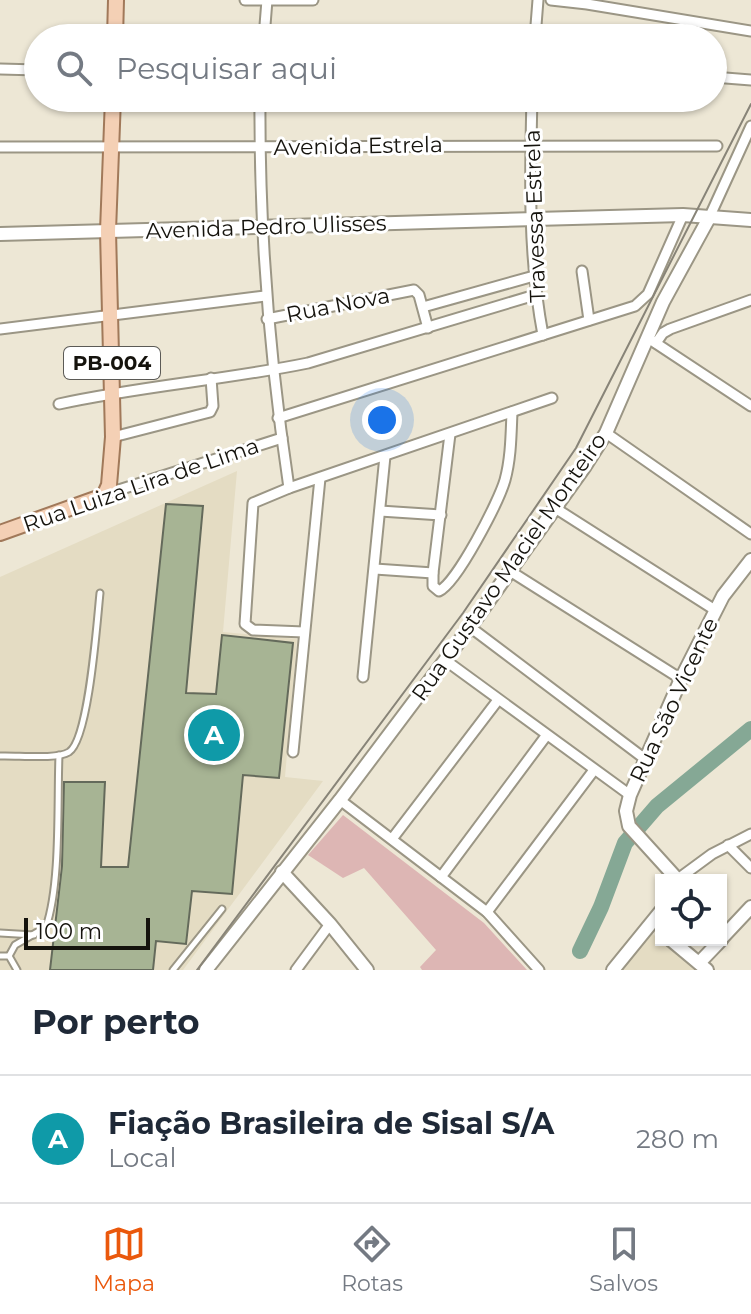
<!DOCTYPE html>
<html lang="pt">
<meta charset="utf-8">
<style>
:root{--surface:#fff;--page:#f2f2f3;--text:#1f2937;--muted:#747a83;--line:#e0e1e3;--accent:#ea580c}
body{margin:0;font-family:Montserrat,sans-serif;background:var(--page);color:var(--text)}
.controls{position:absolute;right:24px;bottom:24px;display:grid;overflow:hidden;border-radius:0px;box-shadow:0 2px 6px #0004}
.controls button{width:72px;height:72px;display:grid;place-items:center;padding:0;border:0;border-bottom:2px solid var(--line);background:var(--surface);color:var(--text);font:40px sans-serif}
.scale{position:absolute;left:24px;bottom:20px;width:126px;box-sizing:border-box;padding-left:8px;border:4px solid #15130d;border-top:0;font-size:22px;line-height:28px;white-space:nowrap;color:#15130d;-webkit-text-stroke:6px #fff;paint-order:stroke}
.you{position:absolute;left:382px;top:420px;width:28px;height:28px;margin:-20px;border:6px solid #fff;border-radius:50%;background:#1a73e8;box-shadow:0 0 0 12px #1a73e833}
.badge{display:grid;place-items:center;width:52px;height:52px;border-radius:50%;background:var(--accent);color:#fff;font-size:26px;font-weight:700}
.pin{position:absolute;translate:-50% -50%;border:4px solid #fff;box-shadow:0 2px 8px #0006}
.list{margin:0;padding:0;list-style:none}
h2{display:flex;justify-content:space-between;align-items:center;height:104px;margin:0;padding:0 32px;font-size:34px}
h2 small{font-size:26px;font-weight:400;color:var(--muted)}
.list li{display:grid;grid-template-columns:52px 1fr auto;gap:24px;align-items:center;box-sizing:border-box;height:128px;padding:0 32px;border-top:2px solid var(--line)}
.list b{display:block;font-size:30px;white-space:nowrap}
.list p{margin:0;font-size:26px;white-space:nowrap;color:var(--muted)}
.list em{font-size:26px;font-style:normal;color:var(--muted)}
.icon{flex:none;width:44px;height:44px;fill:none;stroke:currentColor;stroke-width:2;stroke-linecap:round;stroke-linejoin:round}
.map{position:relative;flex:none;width:751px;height:970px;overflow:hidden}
.search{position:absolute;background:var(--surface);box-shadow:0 2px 6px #0004;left:24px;right:24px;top:24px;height:88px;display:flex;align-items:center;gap:20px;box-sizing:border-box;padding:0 28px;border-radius:44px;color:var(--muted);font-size:30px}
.sheet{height:232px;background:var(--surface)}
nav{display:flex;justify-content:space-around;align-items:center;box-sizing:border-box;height:112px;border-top:2px solid var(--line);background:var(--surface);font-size:22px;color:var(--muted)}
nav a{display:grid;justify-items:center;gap:4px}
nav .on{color:var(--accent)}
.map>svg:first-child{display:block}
.built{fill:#e4dcc3}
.green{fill:#ddb6b4}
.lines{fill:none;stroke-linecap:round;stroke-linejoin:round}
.river{stroke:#85a895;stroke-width:16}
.building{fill:#a7b494;stroke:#646a5b;stroke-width:2}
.lane-casing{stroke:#9b9685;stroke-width:9}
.street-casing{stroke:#9b9685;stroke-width:13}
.secondary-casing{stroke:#9b9685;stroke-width:16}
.primary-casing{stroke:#a1795a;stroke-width:18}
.lane{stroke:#fff;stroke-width:5}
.street{stroke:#fff;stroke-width:9}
.secondary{stroke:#fff;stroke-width:12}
.primary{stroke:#f4d0b5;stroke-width:14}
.tram{stroke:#888478;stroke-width:2}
.labels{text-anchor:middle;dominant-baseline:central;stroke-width:6;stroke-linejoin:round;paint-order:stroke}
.shield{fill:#fff;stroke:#5b5a56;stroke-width:2}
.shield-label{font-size:20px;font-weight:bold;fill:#15130d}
.street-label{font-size:22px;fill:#15130d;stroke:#fff}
</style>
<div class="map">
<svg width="751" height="970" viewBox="0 0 751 970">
<rect width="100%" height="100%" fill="#ede7d5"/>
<g class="built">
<path d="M 237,471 L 223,632 L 297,639 L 285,777 L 323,781 L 183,970 L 0,970 L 0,577 Z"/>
<path d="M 648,930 L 695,970 L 619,970 Z"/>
</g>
<path class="green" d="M 343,815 L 484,923 L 527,970 L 422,970 L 420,967 L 436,950 L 364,868 L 343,878 L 308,855 Z"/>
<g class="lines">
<path class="river" d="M 580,951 L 601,907 L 625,843 L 657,806 L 751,729"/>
</g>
<path class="building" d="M 166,504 L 203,506 L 186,693 L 216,694 L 222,635 L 293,643 L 279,778 L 243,775 L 232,894 L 192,891 L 186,944 L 156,941 L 153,970 L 50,970 L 62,866 L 64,782 L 105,782 L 101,867 L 128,867 Z"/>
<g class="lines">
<g class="lane-casing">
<g id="lane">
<path d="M 0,756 C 16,755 56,760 69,752 C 89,739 97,621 100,593"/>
<path d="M 0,933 L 34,935"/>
<path d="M 0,956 L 9,956 L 17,970"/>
<path d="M 9,956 L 15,945 L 46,927 C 61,883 57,803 59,755"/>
<path d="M 173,970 L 222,909"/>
</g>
</g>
<g class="street-casing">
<g id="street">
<path d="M 245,0 L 313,0"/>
<path d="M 551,0 L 587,4 L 751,31"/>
<path d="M 264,38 L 267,0"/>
<path d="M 535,38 L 538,0"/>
<path d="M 0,69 L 38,70"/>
<path d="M 713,77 L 751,80"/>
<path d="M 260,98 C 259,232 269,355 289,488"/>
<path d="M 532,98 C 530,177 528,256 543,335"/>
<path d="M 0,147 L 717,146"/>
<path d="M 709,218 L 751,126"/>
<path d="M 582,271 L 589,320"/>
<path d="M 423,307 L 534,276"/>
<path d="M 267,319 L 414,290 L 419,295 L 428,328"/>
<path d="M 0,329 L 265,296"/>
<path d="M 648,338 L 751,406"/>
<path d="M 656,343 L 663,333 L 670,329 L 751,300"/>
<path d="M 59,404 C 141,386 225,380 308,363 L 535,295"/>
<path d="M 278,418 L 635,306 L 648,294 L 683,215"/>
<path d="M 606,433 L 751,534"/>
<path d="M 450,434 L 433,573 L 433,586 L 439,591 C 457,583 499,501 505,480 C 511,458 511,435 512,412"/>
<path d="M 113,437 L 210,412 L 213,406 L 211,378"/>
<path d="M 106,494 L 282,438"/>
<path d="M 555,508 L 715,610"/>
<path d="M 380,511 L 441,515"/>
<path d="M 375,569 L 433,573"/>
<path d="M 510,571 L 681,679"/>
<path d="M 470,627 L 645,759"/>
<path d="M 304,632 L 253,630 L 245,624 L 253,503 L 289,488 L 552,398"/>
<path d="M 445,660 L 630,795"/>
<path d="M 363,677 L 385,456"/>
<path d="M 293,752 L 320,478"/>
<path d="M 340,800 L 487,912 L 539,970"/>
<path d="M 392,839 L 498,700"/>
<path d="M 728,845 L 751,868"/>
<path d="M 441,877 L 546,736"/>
<path d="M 678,879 L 712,854 L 751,834"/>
<path d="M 487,912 L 594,770"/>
<path d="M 296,970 L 330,924"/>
</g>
</g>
<g class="secondary-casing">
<g id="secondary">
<path d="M 0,234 L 683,215 L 751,220"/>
<path d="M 282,872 L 330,924 L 367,970"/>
<path d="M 678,880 L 629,826 L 626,811 L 630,795 L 681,679 L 723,596 L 751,560"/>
<path d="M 721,939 L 751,907"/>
<path d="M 671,940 L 707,970"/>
<path d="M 699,963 L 721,940"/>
<path d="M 206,970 L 340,800 L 470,627 L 585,466 L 606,433 L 663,302 L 709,218"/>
<path d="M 613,970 L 661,911"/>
</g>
</g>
<g class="primary-casing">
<g id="primary">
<path d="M 115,38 L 116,0"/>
<path d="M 0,533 L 98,498 L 105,494 L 109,485 L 113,437 L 108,231 L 113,98"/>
</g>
</g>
<use href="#lane" class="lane"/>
<use href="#street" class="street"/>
<use href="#secondary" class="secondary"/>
<use href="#primary" class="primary"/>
<path class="tram" d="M 197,970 L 463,613 L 576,448 L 751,104"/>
</g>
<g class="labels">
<rect class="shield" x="64" y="347" width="96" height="32" rx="6"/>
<g class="shield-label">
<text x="112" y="363">PB-004</text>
</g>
<g class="street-label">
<text transform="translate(358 146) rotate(-1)">Avenida Estrela</text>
<text transform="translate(535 216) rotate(-92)">Travessa Estrela</text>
<text transform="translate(266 227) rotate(-2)">Avenida Pedro Ulisses</text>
<text transform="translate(338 305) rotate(-11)">Rua Nova</text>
<text transform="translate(141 485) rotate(-19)">Rua Luiza Lira de Lima</text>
<text transform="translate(509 567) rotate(-55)">Rua Gustavo Maciel Monteiro</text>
<text transform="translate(674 700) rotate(-65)">Rua São Vicente</text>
</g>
</g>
</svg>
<div class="controls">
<button><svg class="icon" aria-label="locate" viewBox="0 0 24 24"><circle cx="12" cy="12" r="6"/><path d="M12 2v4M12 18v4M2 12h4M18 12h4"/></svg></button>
</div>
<div class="scale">100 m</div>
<div class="you"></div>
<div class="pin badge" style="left:214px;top:735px;background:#0f9aa8">A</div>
<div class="search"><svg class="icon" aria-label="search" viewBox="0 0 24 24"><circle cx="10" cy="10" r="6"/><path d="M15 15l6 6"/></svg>Pesquisar aqui</div>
</div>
<section class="sheet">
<h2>Por perto<small></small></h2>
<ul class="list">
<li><span class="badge" style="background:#0f9aa8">A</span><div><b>Fiação Brasileira de Sisal S/A</b><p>Local</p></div><em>280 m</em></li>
</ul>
</section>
<nav>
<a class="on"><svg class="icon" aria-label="map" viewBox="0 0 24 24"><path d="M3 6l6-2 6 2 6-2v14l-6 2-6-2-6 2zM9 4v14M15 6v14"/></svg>Mapa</a>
<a><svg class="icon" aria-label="directions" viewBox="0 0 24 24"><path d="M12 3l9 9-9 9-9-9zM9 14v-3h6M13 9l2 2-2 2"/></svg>Rotas</a>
<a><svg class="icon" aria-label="saved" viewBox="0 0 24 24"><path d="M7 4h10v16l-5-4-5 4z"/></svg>Salvos</a>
</nav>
